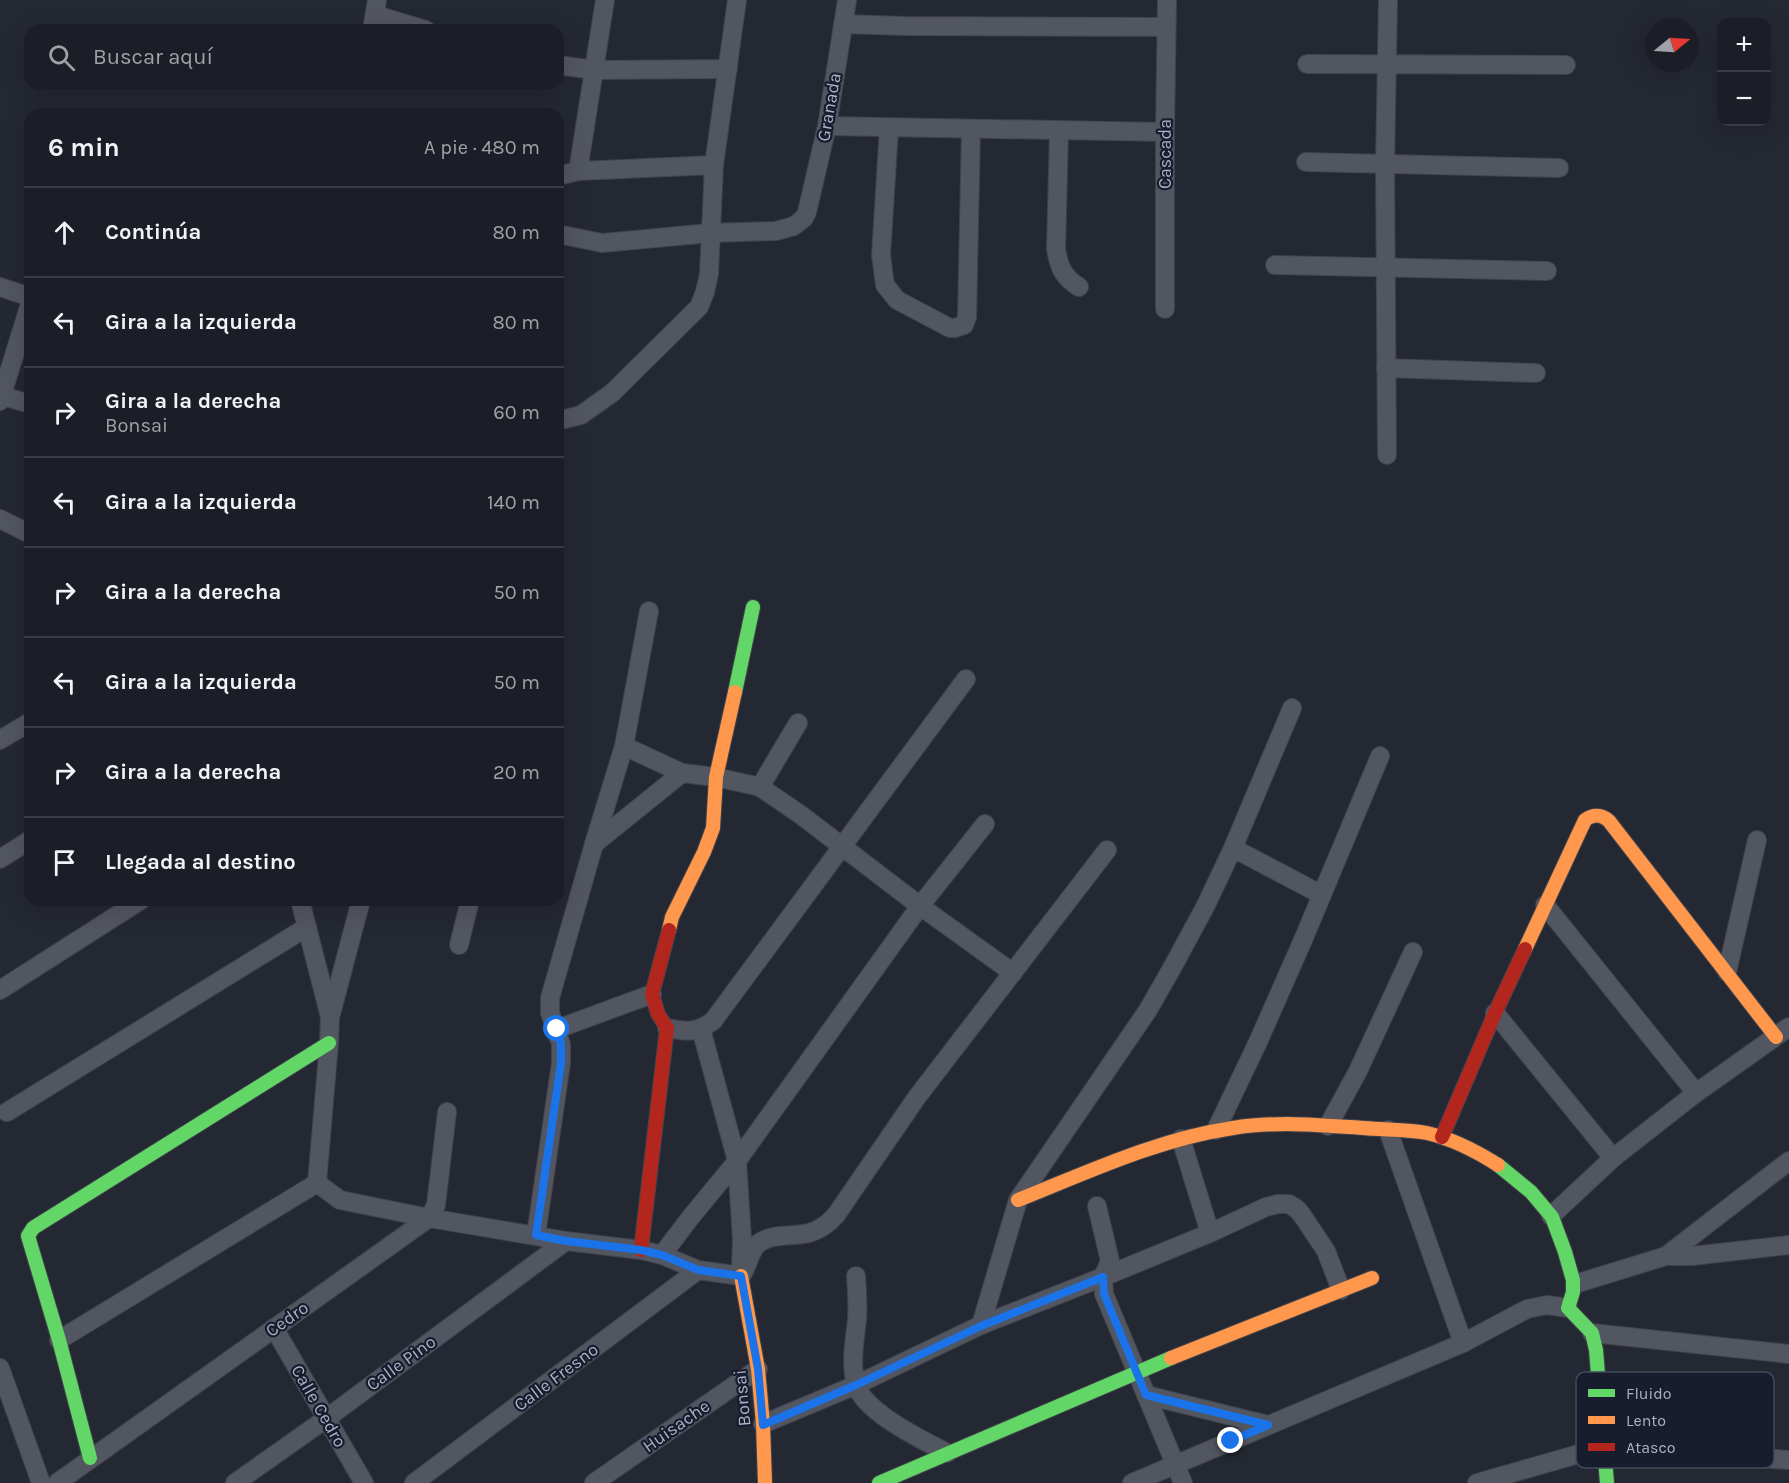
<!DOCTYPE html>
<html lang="es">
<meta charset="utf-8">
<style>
:root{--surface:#1b1e26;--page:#282b32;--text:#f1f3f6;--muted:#a0a2a7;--line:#393c43}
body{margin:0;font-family:Karla,sans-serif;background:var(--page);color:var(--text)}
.controls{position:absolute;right:18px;top:18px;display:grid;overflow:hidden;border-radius:12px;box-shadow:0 6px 24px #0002}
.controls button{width:54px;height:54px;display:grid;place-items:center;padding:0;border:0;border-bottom:2px solid var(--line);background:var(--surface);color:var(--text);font:30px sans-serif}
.compass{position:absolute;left:1645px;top:18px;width:54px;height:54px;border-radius:50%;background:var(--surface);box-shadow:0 6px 24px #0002;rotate:72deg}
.stop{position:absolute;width:18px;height:18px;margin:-14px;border:4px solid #1a73e8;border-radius:50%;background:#fff}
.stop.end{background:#1a73e8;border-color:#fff;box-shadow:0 2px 6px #0008}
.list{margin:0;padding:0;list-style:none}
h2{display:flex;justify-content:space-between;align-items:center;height:78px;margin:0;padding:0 24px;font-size:26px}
h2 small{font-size:20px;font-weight:400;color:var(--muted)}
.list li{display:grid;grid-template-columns:39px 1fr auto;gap:18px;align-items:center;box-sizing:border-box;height:90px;padding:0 24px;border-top:2px solid var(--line)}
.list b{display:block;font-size:22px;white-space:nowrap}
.list p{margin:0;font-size:20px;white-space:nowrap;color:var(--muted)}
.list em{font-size:20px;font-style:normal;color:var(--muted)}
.icon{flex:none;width:33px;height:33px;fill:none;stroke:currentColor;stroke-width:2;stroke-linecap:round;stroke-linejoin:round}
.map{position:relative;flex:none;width:1789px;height:1483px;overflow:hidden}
.search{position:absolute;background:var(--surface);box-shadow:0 6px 24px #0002;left:24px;top:24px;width:540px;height:66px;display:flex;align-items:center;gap:15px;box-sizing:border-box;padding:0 21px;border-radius:18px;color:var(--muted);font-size:22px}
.panel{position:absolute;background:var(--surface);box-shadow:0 6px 24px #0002;left:24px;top:108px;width:540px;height:798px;border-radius:18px}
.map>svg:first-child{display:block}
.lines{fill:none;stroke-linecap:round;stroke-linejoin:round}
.street-casing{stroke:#40434b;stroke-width:20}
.fast-casing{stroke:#40434b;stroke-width:16}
.slow-casing{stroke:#40434b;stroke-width:16}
.jam-casing{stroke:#40434b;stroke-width:16}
.street{stroke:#525661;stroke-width:18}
.fast{stroke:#63d668;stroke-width:14}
.slow{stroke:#ff974d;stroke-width:14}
.jam{stroke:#b3261e;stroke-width:14}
.route{stroke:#1a73e8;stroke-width:8}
.labels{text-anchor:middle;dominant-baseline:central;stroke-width:4.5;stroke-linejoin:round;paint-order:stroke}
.street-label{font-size:18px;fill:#abb1c6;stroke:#171d2d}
.key{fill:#171d2d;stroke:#43495b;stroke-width:1.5}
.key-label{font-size:16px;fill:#abb1c6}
</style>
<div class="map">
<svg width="1789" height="1483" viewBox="0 0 1789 1483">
<rect width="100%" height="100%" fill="#242832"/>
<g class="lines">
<g class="street-casing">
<g id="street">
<path d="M 376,15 L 426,30"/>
<path d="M 843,24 L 905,26 L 1166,27"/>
<path d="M 372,30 L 377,0"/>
<path d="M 1307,64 L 1566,65"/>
<path d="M 558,65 L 594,70 L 728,69"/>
<path d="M 827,126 L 1165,132"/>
<path d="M 889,128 L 881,255 L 885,285 L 897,300 L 950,328 L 955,328 L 964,325 L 967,317 L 971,129"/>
<path d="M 1059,131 L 1056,249 C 1059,267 1063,277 1079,287"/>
<path d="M 1306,162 L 1559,168"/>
<path d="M 578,171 L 714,165"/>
<path d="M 558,176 L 578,171 L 605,0"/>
<path d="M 558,234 L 602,243 L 710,233 L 776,231 L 794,226 L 804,218 L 807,212 L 827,126 L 847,0"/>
<path d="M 1275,265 L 1547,271"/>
<path d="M 0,287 L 30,297"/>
<path d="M 1165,309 L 1165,132 L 1167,0"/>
<path d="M 1386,368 L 1536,373"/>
<path d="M 0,395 L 30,404"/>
<path d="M 0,401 L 30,304"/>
<path d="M 558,418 L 565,419 L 581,415 L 612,393 L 699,307 L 705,292 L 709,274 L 714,165 L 737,0"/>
<path d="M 1387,455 L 1385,164 L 1388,0"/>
<path d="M 0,519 L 30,534"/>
<path d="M 0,740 L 30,722"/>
<path d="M 624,746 L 682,773 L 716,777 L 760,787 L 798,723"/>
<path d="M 760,787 L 801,815 L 920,906 L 1013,973"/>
<path d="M 594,844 L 682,773"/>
<path d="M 1233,848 L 1322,895"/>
<path d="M 0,859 L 30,840"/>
<path d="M 300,900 L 330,1017 L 329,1043 L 317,1183"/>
<path d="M 1545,905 L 1696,1093"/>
<path d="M 459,945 L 470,900"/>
<path d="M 1727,972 L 1757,840"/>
<path d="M 0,990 L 141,900"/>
<path d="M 1495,1013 L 1613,1158"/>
<path d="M 331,1014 L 361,900"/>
<path d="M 667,1028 C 687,1032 696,1033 713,1021 L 966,679"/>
<path d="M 557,1029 L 652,994"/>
<path d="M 701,1029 L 737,1161 L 742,1239 L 741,1268"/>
<path d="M 7,1112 L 307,927"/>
<path d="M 1328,1126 L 1358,1071 L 1413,952"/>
<path d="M 1216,1130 L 1258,1042 L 1303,940 L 1380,756"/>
<path d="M 1388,1130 L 1463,1343"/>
<path d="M 1181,1139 L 1210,1233"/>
<path d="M 317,1183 L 340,1200 L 429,1218 L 566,1241 L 641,1250 L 662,1255 L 698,1270 L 741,1276"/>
<path d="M 1097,1206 L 1110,1261 L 1103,1277 L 1104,1294 L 1183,1483"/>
<path d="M 1551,1216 L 1613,1158 L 1696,1093 L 1789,1027"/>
<path d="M 536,1235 L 561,1063 L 561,1044 L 550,1013 L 550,998 L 594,844 L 624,746 L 649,611"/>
<path d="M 662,1255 L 690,1218 L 737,1161 L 920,906 L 985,824"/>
<path d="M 1666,1256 L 1789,1161"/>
<path d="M 741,1276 C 748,1267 750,1249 759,1243 C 772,1233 793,1237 809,1233 C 820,1230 829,1223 836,1215 L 917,1097 L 1107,850"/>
<path d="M 856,1276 C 857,1290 858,1305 857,1319 C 855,1340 850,1363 856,1384 C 863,1412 923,1440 947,1453"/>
<path d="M 1575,1284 L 1666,1256 L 1692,1256 L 1789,1245"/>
<path d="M 981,1325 L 1018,1200 L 1148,1010 L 1172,968 L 1205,907 L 1233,848 L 1292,708"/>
<path d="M 274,1328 L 364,1483"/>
<path d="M 1592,1333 L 1789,1354"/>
<path d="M 59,1340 L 317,1183"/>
<path d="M 0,1368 L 41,1483"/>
<path d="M 1146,1395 L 1268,1425"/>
<path d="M 763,1424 L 856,1385 L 981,1325 L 1103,1277 L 1210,1233 L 1266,1207 L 1278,1204 L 1289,1204 L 1297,1209 L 1302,1215 L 1326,1251 L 1341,1290"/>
<path d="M 57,1483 L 429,1218 L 436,1205 L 447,1112"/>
<path d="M 235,1483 L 327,1418 L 566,1241"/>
<path d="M 414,1483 L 698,1270"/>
<path d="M 594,1483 L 758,1369"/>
<path d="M 1132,1483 L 1463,1343 L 1527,1309 L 1547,1305 L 1568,1308"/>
<path d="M 1477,1483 L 1603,1447 L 1789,1460"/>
</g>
</g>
<g class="fast-casing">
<g id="fast">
<path d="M 735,692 L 753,607"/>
<path d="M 1498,1165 L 1531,1192 L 1552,1217 L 1565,1252 L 1573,1280 L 1573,1292 L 1568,1308 L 1592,1333 L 1596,1350 L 1607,1483"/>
<path d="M 90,1458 L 59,1340 L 28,1236 L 33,1228 L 329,1043"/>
<path d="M 879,1483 L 1171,1358"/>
</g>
</g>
<g class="slow-casing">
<g id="slow">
<path d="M 669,930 L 672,917 L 704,852 L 713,828 L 716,777 L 735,692"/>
<path d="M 1525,949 L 1585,820 C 1594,814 1601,814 1609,821 L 1776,1037"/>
<path d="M 1018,1200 C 1088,1172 1158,1139 1233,1128 C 1276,1121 1321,1125 1364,1128 C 1385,1130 1407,1129 1427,1133 C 1453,1139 1476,1151 1498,1165"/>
<path d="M 741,1276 L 758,1369 L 763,1424 L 765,1483"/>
<path d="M 1171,1358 L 1372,1278"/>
</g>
</g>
<g class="jam-casing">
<g id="jam">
<path d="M 1442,1137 L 1495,1013 L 1525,949"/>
<path d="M 641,1250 L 667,1028 L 658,1014 L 652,994 L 669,930"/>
</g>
</g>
<use href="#street" class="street"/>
<use href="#fast" class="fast"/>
<use href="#slow" class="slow"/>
<use href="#jam" class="jam"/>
</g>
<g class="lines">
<path class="route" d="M 557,1029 L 561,1044 L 561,1063 L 536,1235 L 566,1241 L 641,1250 L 662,1255 L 698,1270 L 741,1276 L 758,1369 L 763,1425 L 856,1385 L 981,1326 L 1103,1277 L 1104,1294 L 1146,1395 L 1268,1425 L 1231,1441"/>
</g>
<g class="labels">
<g class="street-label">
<text transform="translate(829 107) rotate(-80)">Granada</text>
<text transform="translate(1165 154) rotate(-90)">Cascada</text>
<text transform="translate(287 1319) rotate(-35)">Cedro</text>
<text transform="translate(401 1363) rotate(-36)">Calle Pino</text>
<text transform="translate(556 1377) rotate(-37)">Calle Fresno</text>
<text transform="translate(742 1398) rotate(-95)">Bonsai</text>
<text transform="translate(319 1406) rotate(60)">Calle Cedro</text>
<text transform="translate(676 1426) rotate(-35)">Huisache</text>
</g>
</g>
<rect x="1576" y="1372" width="198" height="96" rx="9" class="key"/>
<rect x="1588" y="1389" width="27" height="8" fill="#63d668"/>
<rect x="1588" y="1416" width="27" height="8" fill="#ff974d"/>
<rect x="1588" y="1443" width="27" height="8" fill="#b3261e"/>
<g class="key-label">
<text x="1626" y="1399">Fluido</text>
<text x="1626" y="1426">Lento</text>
<text x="1626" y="1453">Atasco</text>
</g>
</svg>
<div class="controls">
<button>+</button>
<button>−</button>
</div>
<svg class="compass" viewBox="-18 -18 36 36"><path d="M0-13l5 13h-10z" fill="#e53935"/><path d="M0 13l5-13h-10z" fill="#a0a2a7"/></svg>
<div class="stop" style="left:557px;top:1029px"></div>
<div class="stop end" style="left:1231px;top:1441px"></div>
<div class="search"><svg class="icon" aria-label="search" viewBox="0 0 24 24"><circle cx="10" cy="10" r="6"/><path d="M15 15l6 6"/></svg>Buscar aquí</div>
<section class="panel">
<h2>6 min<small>A pie · 480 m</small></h2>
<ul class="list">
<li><svg class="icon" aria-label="ahead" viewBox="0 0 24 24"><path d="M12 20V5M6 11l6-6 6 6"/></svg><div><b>Continúa</b></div><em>80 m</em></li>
<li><svg class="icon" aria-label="left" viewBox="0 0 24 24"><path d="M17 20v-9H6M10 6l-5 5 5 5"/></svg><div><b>Gira a la izquierda</b></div><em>80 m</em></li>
<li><svg class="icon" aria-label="right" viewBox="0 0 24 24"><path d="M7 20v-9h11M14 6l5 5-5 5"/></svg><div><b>Gira a la derecha</b><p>Bonsai</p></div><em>60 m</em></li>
<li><svg class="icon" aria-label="left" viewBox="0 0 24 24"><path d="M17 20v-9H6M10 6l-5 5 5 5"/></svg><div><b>Gira a la izquierda</b></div><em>140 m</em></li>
<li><svg class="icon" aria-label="right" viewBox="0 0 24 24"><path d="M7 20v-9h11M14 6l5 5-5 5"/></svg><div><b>Gira a la derecha</b></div><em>50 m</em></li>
<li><svg class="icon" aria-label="left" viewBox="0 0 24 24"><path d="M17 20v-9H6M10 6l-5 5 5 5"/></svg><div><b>Gira a la izquierda</b></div><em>50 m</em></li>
<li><svg class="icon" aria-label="right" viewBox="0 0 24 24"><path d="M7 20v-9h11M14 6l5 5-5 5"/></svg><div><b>Gira a la derecha</b></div><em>20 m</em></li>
<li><svg class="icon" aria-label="arrive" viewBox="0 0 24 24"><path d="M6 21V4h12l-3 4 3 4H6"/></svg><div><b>Llegada al destino</b></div></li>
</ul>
</section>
</div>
